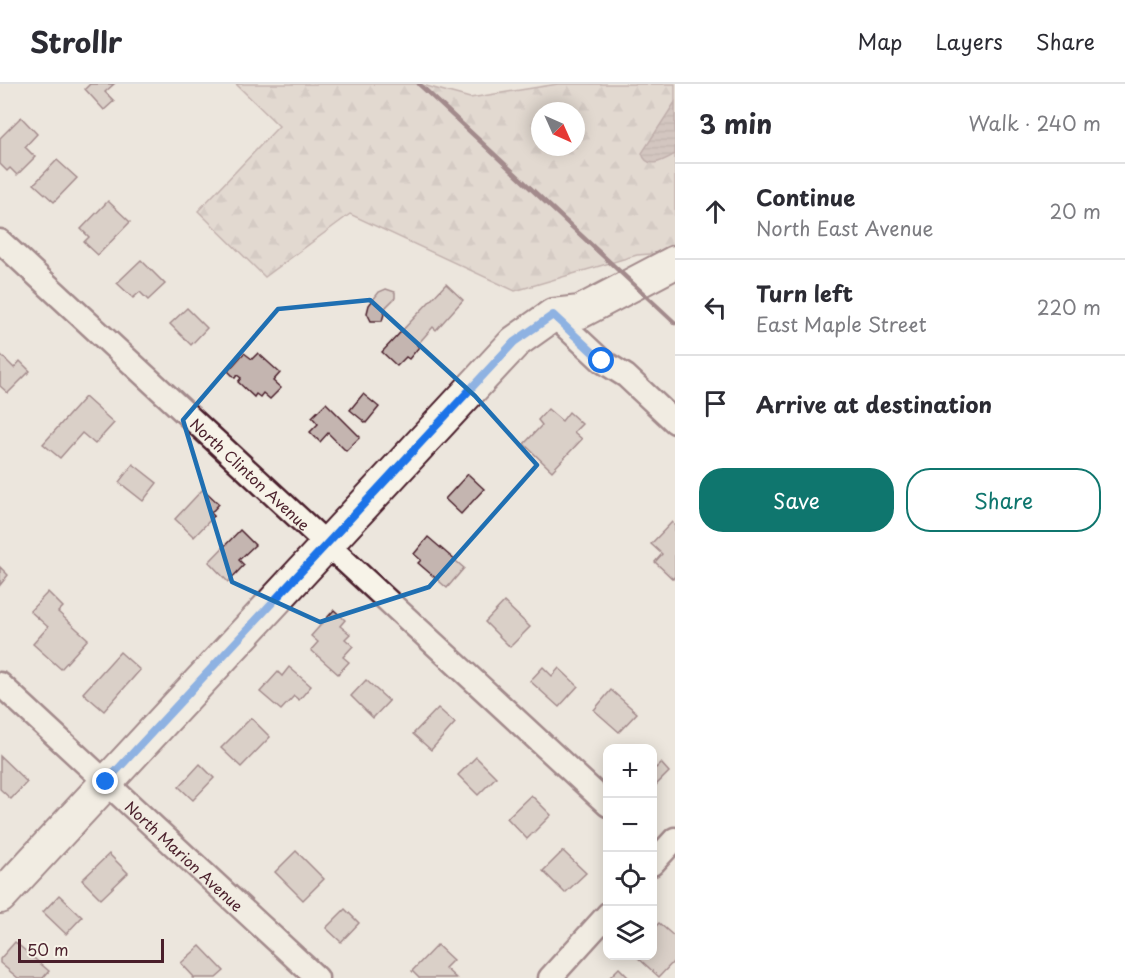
<!DOCTYPE html>
<meta charset="utf-8">
<style>
:root{--surface:#fff;--page:#f2f2f3;--text:#2b2b33;--muted:#7c7c81;--line:#e1e1e2;--accent:#0f766e}
body{margin:0;font-family:"Playpen Sans",sans-serif;background:var(--page);color:var(--text)}
.controls{position:absolute;right:18px;bottom:18px;display:grid;overflow:hidden;border-radius:12px;box-shadow:0 3px 15px #0003}
.controls button{width:54px;height:54px;display:grid;place-items:center;padding:0;border:0;border-bottom:2px solid var(--line);background:var(--surface);color:var(--text);font:30px sans-serif}
.compass{position:absolute;left:531px;top:18px;width:54px;height:54px;border-radius:50%;background:var(--surface);box-shadow:0 3px 15px #0003;rotate:135deg}
.scale{position:absolute;left:18px;bottom:15px;width:146px;box-sizing:border-box;padding-left:6px;border:3px solid #4a1f2b;border-top:0;font-size:16px;line-height:21px;white-space:nowrap;color:#4a1f2b;-webkit-text-stroke:4px #f7f3e8;paint-order:stroke}
.stop{position:absolute;width:18px;height:18px;margin:-14px;border:4px solid #1a73e8;border-radius:50%;background:#fff}
.stop.end{background:#1a73e8;border-color:#fff;box-shadow:0 2px 6px #0008}
.list{margin:0;padding:0;list-style:none}
h2{display:flex;justify-content:space-between;align-items:center;height:78px;margin:0;padding:0 24px;font-size:26px}
h2 small{font-size:20px;font-weight:400;color:var(--muted)}
.list li{display:grid;grid-template-columns:39px 1fr auto;gap:18px;align-items:center;box-sizing:border-box;height:96px;padding:0 24px;border-top:2px solid var(--line)}
.list b{display:block;font-size:22px;white-space:nowrap}
.list p{margin:0;font-size:20px;white-space:nowrap;color:var(--muted)}
.list em{font-size:20px;font-style:normal;color:var(--muted)}
.actions{display:flex;gap:12px;padding:18px 24px}
.actions a{flex:1;padding:14px 0;border:2px solid var(--accent);border-radius:24px;text-align:center;font-size:21px;color:var(--accent)}
.actions .main{background:var(--accent);color:#fff}
.icon{flex:none;width:33px;height:33px;fill:none;stroke:currentColor;stroke-width:2;stroke-linecap:round;stroke-linejoin:round}
.map{position:relative;flex:none;width:675px;height:894px;overflow:hidden}
header{display:flex;align-items:center;gap:36px;box-sizing:border-box;height:84px;padding:0 30px;background:var(--surface);border-bottom:2px solid var(--line)}
header strong{font-size:28px}
nav{display:flex;gap:33px;margin-inline-start:auto;font-size:21px}
main{display:flex}
aside{flex:1;background:var(--surface)}
.map>svg:first-child{display:block}
.forest{fill:url(#forest-firs);stroke:#907476;stroke-width:1.5;fill-rule:evenodd}
.water{fill:url(#water-rules);stroke:#896c6f;stroke-width:1.5}
.building{fill:#c4b5b0;stroke:#4a1f2b;stroke-width:1.5}
.lines{fill:none;stroke-linecap:round;stroke-linejoin:round}
.street-casing{stroke:#4a1f2b;stroke-width:27}
.secondary-casing{stroke:#4a1f2b;stroke-width:36}
.street{stroke:#f7f3e8;stroke-width:22}
.secondary{stroke:#f7f3e8;stroke-width:32}
.rail{stroke:#4a1f2b;stroke-width:4.5}
.route{stroke:#1a73e8;stroke-width:8}
.marked{fill:none;stroke:#1f6fb2;stroke-width:4.5;stroke-linejoin:round}
.labels{text-anchor:middle;dominant-baseline:central;stroke-width:4.5;stroke-linejoin:round;paint-order:stroke}
.street-label{font-size:15px;fill:#4a1f2b;stroke:#f7f3e8}
</style>
<header>
<strong>Strollr</strong>
<nav><a>Map</a><a>Layers</a><a>Share</a></nav>
</header>
<main>
<div class="map">
<svg width="675" height="894" viewBox="0 0 675 894">
<defs>
<pattern id="forest-firs" width="22" height="20" patternUnits="userSpaceOnUse" patternTransform="scale(1.5)"><rect width="22" height="20" fill="#d5c9c2"/><path d="M5 1l3.5 6h-7zM16 11l3.5 6h-7z" fill="#b8aca7"/></pattern>
<pattern id="water-rules" width="6" height="5" patternUnits="userSpaceOnUse" patternTransform="scale(1.5)"><rect width="6" height="5" fill="#b39f9d"/><path d="M0 2.5h6" fill="none" stroke="#948180"/></pattern>
</defs>
<rect width="100%" height="100%" fill="#ece6dd"/>
<filter id="ink" filterUnits="userSpaceOnUse"><feTurbulence type="fractalNoise" baseFrequency=".0167" numOctaves="2"/><feDisplacementMap in="SourceGraphic" scale="12" xChannelSelector="R" yChannelSelector="G"/><feConvolveMatrix kernelMatrix="1 2 1 2 8 2 1 2 1" color-interpolation-filters="sRGB"/></filter>
<g filter="url(#ink)">
<path class="forest" d="M 236,0 L 419,0 L 470,14 L 558,0 L 675,0 L 675,168 L 637,171 L 515,207 L 350,130 L 265,193 L 198,127 L 279,42 ZM 540,27 L 576,27 L 576,63 L 540,63 Z"/>
<path class="water" d="M 675,18 L 675,70 C 664,76 647,87 642,69 Z"/>
<g class="building">
<path d="M 90,0 L 114,0 L 105,8 L 114,17 L 104,26 L 85,5 Z"/>
<path d="M 21,33 L 37,50 L 25,63 L 35,73 L 17,91 L 10,84 L 7,87 L 0,80 L 0,54 Z"/>
<path d="M 57,76 L 77,94 L 54,118 L 34,100 Z"/>
<path d="M 108,117 L 130,138 L 98,171 L 84,158 L 89,153 L 81,145 Z"/>
<path d="M 141,176 L 165,200 L 148,216 L 140,208 L 133,214 L 117,199 Z"/>
<path d="M 446,200 L 463,216 L 436,246 L 433,243 L 417,261 L 419,263 L 409,275 L 406,273 L 397,282 L 382,268 Z"/>
<path d="M 386,205 L 395,208 L 395,214 L 386,223 L 382,237 L 371,237 L 367,229 L 369,221 L 379,208 Z"/>
<path d="M 187,224 L 207,244 L 191,261 L 170,240 Z"/>
<path d="M 244,269 L 252,275 L 258,269 L 280,289 L 273,297 L 281,304 L 270,315 L 263,309 L 260,313 L 256,310 L 254,313 L 238,298 L 241,294 L 237,291 L 235,294 L 228,287 Z"/>
<path d="M 0,270 L 14,284 L 20,277 L 30,287 L 8,309 L 0,302 Z"/>
<path d="M 363,310 L 379,323 L 366,339 L 350,326 Z"/>
<path d="M 85,313 L 114,339 L 95,360 L 82,349 L 60,374 L 43,360 Z"/>
<path d="M 326,319 L 360,353 L 346,367 L 328,349 L 320,358 L 310,348 L 318,340 L 312,333 Z"/>
<path d="M 548,325 L 562,337 L 569,328 L 582,340 L 574,348 L 582,355 L 552,387 L 524,360 L 542,341 L 538,336 Z"/>
<path d="M 133,380 L 157,399 L 143,417 L 119,398 Z"/>
<path d="M 468,390 L 484,405 L 461,430 L 445,415 Z"/>
<path d="M 203,405 L 219,420 L 211,429 L 214,432 L 194,453 L 175,435 Z"/>
<path d="M 672,438 L 675,441 L 675,492 L 673,495 L 655,478 L 662,470 L 651,460 Z"/>
<path d="M 240,446 L 255,461 L 239,476 L 244,481 L 228,498 L 209,478 Z"/>
<path d="M 428,453 L 464,484 L 447,504 L 418,479 L 421,476 L 414,470 Z"/>
<path d="M 0,483 L 8,491 L 0,501 Z"/>
<path d="M 48,508 L 63,523 L 58,528 L 88,555 L 61,585 L 33,560 L 48,543 L 30,527 Z"/>
<path d="M 504,518 L 530,543 L 510,563 L 485,538 Z"/>
<path d="M 334,526 L 345,536 L 340,542 L 350,550 L 345,555 L 353,562 L 343,573 L 349,578 L 338,590 L 311,566 L 318,558 L 311,552 Z"/>
<path d="M 120,568 L 140,586 L 104,627 L 83,609 Z"/>
<path d="M 289,583 L 311,602 L 299,616 L 294,612 L 281,626 L 260,608 L 278,588 L 282,592 Z"/>
<path d="M 543,583 L 552,592 L 559,584 L 578,602 L 559,623 L 530,597 Z"/>
<path d="M 366,596 L 389,617 L 373,634 L 351,612 Z"/>
<path d="M 611,606 L 637,629 L 619,648 L 594,626 Z"/>
<path d="M 438,624 L 455,639 L 431,666 L 413,650 Z"/>
<path d="M 251,634 L 270,653 L 241,683 L 221,664 Z"/>
<path d="M 0,672 L 27,698 L 11,715 L 0,705 Z"/>
<path d="M 476,673 L 496,693 L 478,711 L 458,691 Z"/>
<path d="M 661,679 L 669,688 L 654,703 L 652,701 L 652,680 L 656,684 Z"/>
<path d="M 200,680 L 214,694 L 193,716 L 179,703 Z"/>
<path d="M 531,711 L 551,731 L 527,755 L 507,734 Z"/>
<path d="M 296,767 L 324,795 L 303,816 L 275,788 Z"/>
<path d="M 563,767 L 586,789 L 565,809 L 543,787 Z"/>
<path d="M 109,770 L 128,789 L 101,815 L 82,796 Z"/>
<path d="M 59,811 L 82,833 L 66,850 L 43,828 Z"/>
<path d="M 345,825 L 359,839 L 341,858 L 326,844 Z"/>
<path d="M 659,839 L 675,853 L 675,876 L 659,893 L 636,872 L 652,872 L 652,846 Z"/>
<path d="M 15,858 L 49,887 L 43,894 L 18,894 L 0,879 L 0,875 Z"/>
<path d="M 437,861 L 453,876 L 445,884 L 456,894 L 419,894 L 412,887 Z"/>
<path d="M 200,862 L 224,887 L 216,894 L 193,894 L 194,893 L 181,879 Z"/>
<path d="M 619,884 L 629,894 L 609,894 Z"/>
</g>
<g class="lines">
<g class="street-casing">
<g id="street">
<path id="s1" d="M 0,157 L 608,721"/>
<path d="M 553,231 L 602,277 L 626,292 L 675,338"/>
<path id="s2" d="M 0,600 L 317,894"/>
<path d="M 652,780 L 675,755"/>
<path d="M 550,894 L 608,830"/>
</g>
</g>
<g class="secondary-casing">
<path id="secondary" d="M 0,813 L 515,258 L 553,231 L 580,228 L 675,178"/>
</g>
<use href="#street" class="street"/>
<use href="#secondary" class="secondary"/>
<path class="rail" d="M 419,0 L 675,239"/>
</g>
</g>
<g class="lines" filter="url(#ink)">
<path class="route" d="M 106,698 L 514,258 L 553,231 L 602,277"/>
</g>
<path d="M0 0H675V894H0ZM 370,216 L 475,312 L 537,381 L 429,503 L 320,538 L 232,498 L 183,336 L 278,225 Z" fill="#ece6dd" fill-opacity=".55" fill-rule="evenodd"/>
<path class="marked" d="M 370,216 L 475,312 L 537,381 L 429,503 L 320,538 L 232,498 L 183,336 L 278,225 Z"/>
<g class="labels">
<g class="street-label">
<text stroke="none"><textPath href="#s1" startOffset="342">North Clinton Avenue</textPath></text>
<text stroke="none"><textPath href="#s2" startOffset="252">North Marion Avenue</textPath></text>
</g>
</g>
</svg>
<div class="controls">
<button>+</button>
<button>−</button>
<button><svg class="icon" aria-label="locate" viewBox="0 0 24 24"><circle cx="12" cy="12" r="6"/><path d="M12 2v4M12 18v4M2 12h4M18 12h4"/></svg></button>
<button><svg class="icon" aria-label="layers" viewBox="0 0 24 24"><path d="M12 4l9 5-9 5-9-5zM3 14l9 5 9-5"/></svg></button>
</div>
<svg class="compass" viewBox="-18 -18 36 36"><path d="M0-13l5 13h-10z" fill="#e53935"/><path d="M0 13l5-13h-10z" fill="#7c7c81"/></svg>
<div class="scale">50 m</div>
<div class="stop" style="left:602px;top:277px"></div>
<div class="stop end" style="left:106px;top:698px"></div>
</div>
<aside>
<h2>3 min<small>Walk · 240 m</small></h2>
<ul class="list">
<li><svg class="icon" aria-label="ahead" viewBox="0 0 24 24"><path d="M12 20V5M6 11l6-6 6 6"/></svg><div><b>Continue</b><p>North East Avenue</p></div><em>20 m</em></li>
<li><svg class="icon" aria-label="left" viewBox="0 0 24 24"><path d="M17 20v-9H6M10 6l-5 5 5 5"/></svg><div><b>Turn left</b><p>East Maple Street</p></div><em>220 m</em></li>
<li><svg class="icon" aria-label="arrive" viewBox="0 0 24 24"><path d="M6 21V4h12l-3 4 3 4H6"/></svg><div><b>Arrive at destination</b></div></li>
</ul>
<div class="actions"><a class="main">Save</a><a>Share</a></div>
</aside>
</main>
